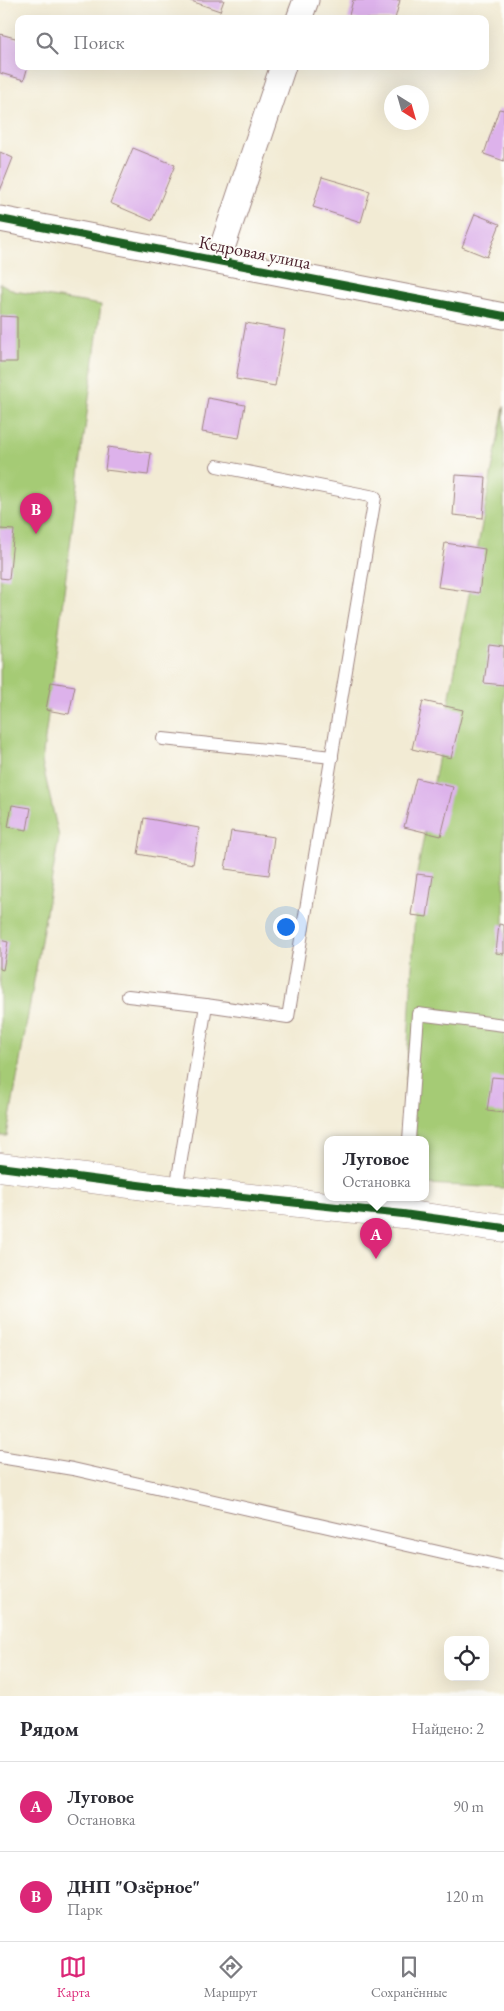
<!DOCTYPE html>
<html lang="ru">
<meta charset="utf-8">
<style>
:root{--surface:#fff;--page:#f2f2f3;--text:#2b2b33;--muted:#7c7c81;--line:#e1e1e2;--accent:#db2777}
body{margin:0;font-family:"EB Garamond",serif;background:var(--page);color:var(--text)}
.controls{position:absolute;right:15px;bottom:15px;display:grid;overflow:hidden;border-radius:10px;box-shadow:0 5px 20px #0002}
.controls button{width:45px;height:45px;display:grid;place-items:center;padding:0;border:0;border-bottom:1px solid var(--line);background:var(--surface);color:var(--text);font:25px sans-serif}
.compass{position:absolute;left:384px;top:85px;width:45px;height:45px;border-radius:50%;background:var(--surface);box-shadow:0 5px 20px #0002;rotate:143deg}
.you{position:absolute;left:285px;top:926px;width:18px;height:18px;margin:-12px;border:4px solid #fff;border-radius:50%;background:#1a73e8;box-shadow:0 0 0 8px #1a73e833}
.badge{display:grid;place-items:center;width:32px;height:32px;border-radius:50%;background:var(--accent);color:#fff;font-size:16px;font-weight:700}
.pin{position:absolute;translate:-50% -41px;filter:drop-shadow(0 1px 2px #0008)}
.pin::after{content:'';position:absolute;top:26px;width:18px;height:15px;background:inherit;clip-path:polygon(0 0,100% 0,50% 100%)}
.popup{position:absolute;left:324px;top:1136px;width:105px;height:65px;box-sizing:border-box;display:grid;place-content:center;border-radius:10px;background:var(--surface);filter:drop-shadow(0 1px 4px #0005);font-size:16px;white-space:nowrap;color:var(--muted)}
.popup b{font-size:19px;color:var(--text)}
.popup::after{content:'';position:absolute;left:50%;top:100%;margin-left:-10px;border:10px solid transparent;border-top-color:var(--surface)}
.list{margin:0;padding:0;list-style:none}
h2{display:flex;justify-content:space-between;align-items:center;height:65px;margin:0;padding:0 20px;font-size:21px}
h2 small{font-size:16px;font-weight:400;color:var(--muted)}
.list li{display:grid;grid-template-columns:32px 1fr auto;gap:15px;align-items:center;box-sizing:border-box;height:90px;padding:0 20px;border-top:1px solid var(--line)}
.list b{display:block;font-size:19px;white-space:nowrap}
.list p{margin:0;font-size:16px;white-space:nowrap;color:var(--muted)}
.list em{font-size:16px;font-style:normal;color:var(--muted)}
.icon{flex:none;width:28px;height:28px;fill:none;stroke:currentColor;stroke-width:2;stroke-linecap:round;stroke-linejoin:round}
.map{position:relative;flex:none;width:504px;height:1696px;overflow:hidden}
.search{position:absolute;background:var(--surface);box-shadow:0 5px 20px #0002;left:15px;right:15px;top:15px;height:55px;display:flex;align-items:center;gap:12px;box-sizing:border-box;padding:0 18px;border-radius:10px;color:var(--muted);font-size:19px}
.sheet{height:245px;background:var(--surface)}
nav{display:flex;justify-content:space-around;align-items:center;box-sizing:border-box;height:70px;border-top:1px solid var(--line);background:var(--surface);font-size:14px;color:var(--muted)}
nav a{display:grid;justify-items:center;gap:2px}
nav .on{color:var(--accent)}
.map>svg:first-child{display:block}
.green{fill:#a5cb75;stroke:#787550}
.building{fill:#ddb2eb}
.lines{fill:none;stroke-linecap:round;stroke-linejoin:round}
.lane-casing{stroke:#9e8580;stroke-width:14}
.street-casing{stroke:#9e8580;stroke-width:27}
.secondary-casing{stroke:#9e8580;stroke-width:29}
.lane{stroke:#fff;stroke-width:12}
.street{stroke:#fff;stroke-width:25}
.secondary{stroke:#fff;stroke-width:28}
.cycleway-casing{stroke:#fdfcf7;stroke-width:11}
.cycleway{stroke:#1b5e20;stroke-width:8}
.labels{text-anchor:middle;dominant-baseline:central;stroke-width:4;stroke-linejoin:round;paint-order:stroke}
.street-label{font-size:18px;fill:#4a1f2b;stroke:#fdfcf7}
</style>
<div class="map">
<svg width="504" height="1696" viewBox="0 0 504 1696">
<rect width="100%" height="100%" fill="#fdfcf7"/>
<filter id="ink" filterUnits="userSpaceOnUse"><feTurbulence type="fractalNoise" baseFrequency=".02" numOctaves="2"/><feDisplacementMap in="SourceGraphic" scale="10" xChannelSelector="R" yChannelSelector="G"/><feConvolveMatrix kernelMatrix="1 2 1 2 8 2 1 2 1" color-interpolation-filters="sRGB"/></filter>
<filter id="wash" filterUnits="userSpaceOnUse"><feTurbulence type="fractalNoise" baseFrequency=".0096" numOctaves="4" result="noise"/><feDisplacementMap in="SourceGraphic" scale="20" xChannelSelector="R" yChannelSelector="G"/><feGaussianBlur stdDeviation="1.12" result="paint"/><feColorMatrix in="noise" values="0 0 0 0 0 0 0 0 0 0 0 0 0 0 0 0 0 1.4 0 .05"/><feComposite in="paint" operator="in"/></filter>
<g filter="url(#wash)">
<rect width="100%" height="100%" fill="#f2ebd4"/>
<g class="green">
<path d="M 0,283 L 14,291 L 101,305 L 42,762 L 59,837 L 7,1136 L 0,1136 Z"/>
<path d="M 504,406 L 504,1188 L 425,1184 L 425,1140 L 403,1140 L 417,873 Z"/>
</g>
<g id="blocks">
<g class="building">
<path d="M 188,0 L 224,0 L 220,11 Z"/>
<path d="M 353,0 L 400,0 L 395,19 L 348,19 Z"/>
<path d="M 0,34 L 19,39 L 19,66 L 28,66 L 24,80 L 0,73 Z"/>
<path d="M 499,109 L 504,110 L 504,161 L 484,154 Z"/>
<path d="M 133,148 L 175,165 L 152,221 L 110,203 Z"/>
<path d="M 0,152 L 13,158 L 0,191 Z"/>
<path d="M 322,177 L 370,191 L 361,222 L 313,207 Z"/>
<path d="M 475,214 L 500,224 L 487,257 L 462,247 Z"/>
<path d="M 0,316 L 17,317 L 17,362 L 0,362 Z"/>
<path d="M 246,323 L 285,330 L 275,386 L 236,379 Z"/>
<path d="M 208,398 L 245,405 L 239,438 L 202,432 Z"/>
<path d="M 108,447 L 151,453 L 148,475 L 105,470 Z"/>
<path d="M 456,475 L 486,477 L 483,518 L 453,515 Z"/>
<path d="M 0,529 L 14,530 L 9,579 L 0,578 Z"/>
<path d="M 445,543 L 485,549 L 479,593 L 438,587 Z"/>
<path d="M 489,645 L 504,647 L 504,685 L 484,683 Z"/>
<path d="M 51,682 L 75,686 L 69,714 L 46,710 Z"/>
<path d="M 423,701 L 463,710 L 451,758 L 412,749 Z"/>
<path d="M 416,778 L 453,787 L 441,836 L 404,827 Z"/>
<path d="M 12,805 L 31,808 L 27,830 L 8,827 Z"/>
<path d="M 144,818 L 199,828 L 193,864 L 138,854 Z"/>
<path d="M 231,831 L 274,837 L 269,875 L 225,869 Z"/>
<path d="M 417,874 L 433,876 L 427,917 L 411,915 Z"/>
<path d="M 499,924 L 504,925 L 504,954 L 496,953 Z"/>
<path d="M 0,940 L 8,942 L 3,970 L 0,969 Z"/>
<path d="M 492,1077 L 504,1078 L 504,1113 L 487,1111 Z"/>
</g>
</g>
</g>
<g filter="url(#ink)">
<use href="#blocks" fill-opacity="0" stroke="#9e8580" stroke-width="1"/>
<g class="lines">
<g class="lane-casing">
<g id="lane">
<path d="M 163,739 L 332,757"/>
<path d="M 128,996 L 206,1005"/>
<path d="M 409,1140 L 418,1014 L 504,1025"/>
<path d="M 176,1190 L 206,1005 L 288,1017 L 375,497 L 217,466"/>
<path d="M 0,1457 L 73,1469 L 504,1567"/>
</g>
</g>
<g class="street-casing">
<g id="street">
<path d="M 299,19 L 306,0"/>
<path d="M 0,219 L 504,316"/>
<path d="M 218,260 L 283,66"/>
</g>
</g>
<g class="secondary-casing">
<path id="secondary" d="M 0,1167 L 176,1190 L 403,1214 L 504,1228"/>
</g>
<use href="#lane" class="lane"/>
<use href="#street" class="street"/>
<use href="#secondary" class="secondary"/>
<g class="cycleway-casing">
<g id="cycleway">
<path d="M 0,219 L 504,316"/>
<path d="M 0,1167 L 176,1190 L 403,1214 L 504,1228"/>
</g>
</g>
<use href="#cycleway" class="cycleway"/>
</g>
</g>
<g class="labels">
<g class="street-label">
<text transform="translate(255 252) rotate(11)">Кедровая улица</text>
</g>
</g>
</svg>
<div class="controls">
<button><svg class="icon" aria-label="locate" viewBox="0 0 24 24"><circle cx="12" cy="12" r="6"/><path d="M12 2v4M12 18v4M2 12h4M18 12h4"/></svg></button>
</div>
<svg class="compass" viewBox="-18 -18 36 36"><path d="M0-13l5 13h-10z" fill="#e53935"/><path d="M0 13l5-13h-10z" fill="#7c7c81"/></svg>
<div class="you"></div>
<div class="pin badge" style="left:376px;top:1259px">A</div>
<div class="popup"><b>Луговое</b>Остановка</div>
<div class="pin badge" style="left:36px;top:534px">B</div>
<div class="search"><svg class="icon" aria-label="search" viewBox="0 0 24 24"><circle cx="10" cy="10" r="6"/><path d="M15 15l6 6"/></svg>Поиск</div>
</div>
<section class="sheet">
<h2>Рядом<small>Найдено: 2</small></h2>
<ul class="list">
<li><span class="badge">A</span><div><b>Луговое</b><p>Остановка</p></div><em>90 m</em></li>
<li><span class="badge">B</span><div><b>ДНП &quot;Озёрное&quot;</b><p>Парк</p></div><em>120 m</em></li>
</ul>
</section>
<nav>
<a class="on"><svg class="icon" aria-label="map" viewBox="0 0 24 24"><path d="M3 6l6-2 6 2 6-2v14l-6 2-6-2-6 2zM9 4v14M15 6v14"/></svg>Карта</a>
<a><svg class="icon" aria-label="directions" viewBox="0 0 24 24"><path d="M12 3l9 9-9 9-9-9zM9 14v-3h6M13 9l2 2-2 2"/></svg>Маршрут</a>
<a><svg class="icon" aria-label="saved" viewBox="0 0 24 24"><path d="M7 4h10v16l-5-4-5 4z"/></svg>Сохранённые</a>
</nav>
